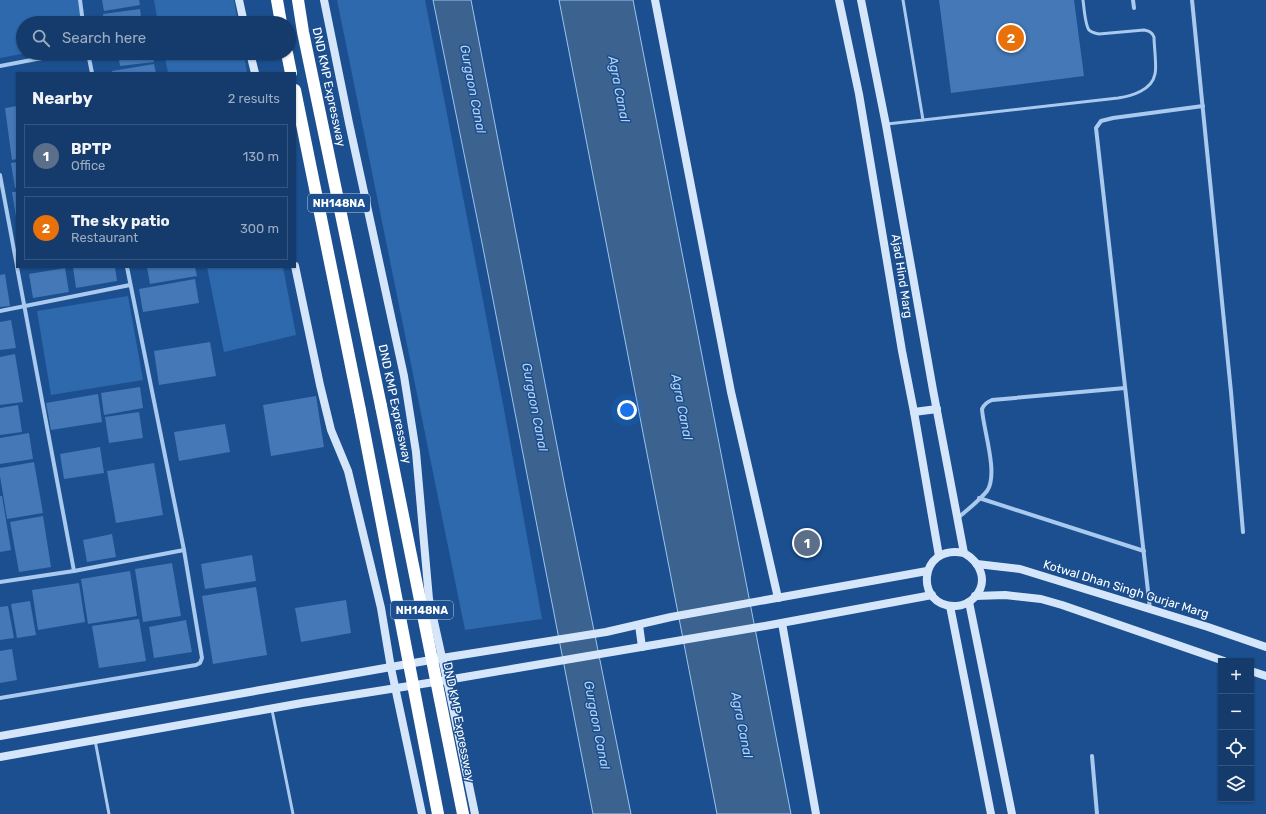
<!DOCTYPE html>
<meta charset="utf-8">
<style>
:root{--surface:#143b6b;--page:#214673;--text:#f1f3f6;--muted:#9dadc1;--line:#33557e;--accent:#e69b98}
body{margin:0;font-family:Rubik,sans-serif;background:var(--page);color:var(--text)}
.controls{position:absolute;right:12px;bottom:12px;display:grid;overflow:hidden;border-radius:0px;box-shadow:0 1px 3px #0004}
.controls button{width:36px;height:36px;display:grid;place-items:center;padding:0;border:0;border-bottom:1px solid var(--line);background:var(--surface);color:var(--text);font:20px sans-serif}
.you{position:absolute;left:627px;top:410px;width:14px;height:14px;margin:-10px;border:3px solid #fff;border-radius:50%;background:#1a73e8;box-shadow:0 0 0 6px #1a73e833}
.badge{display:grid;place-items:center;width:26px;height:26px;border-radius:50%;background:var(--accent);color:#fff;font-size:13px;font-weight:700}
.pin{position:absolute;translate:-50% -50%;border:2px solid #fff;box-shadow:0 1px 4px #0006}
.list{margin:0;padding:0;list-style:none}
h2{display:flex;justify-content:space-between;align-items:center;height:52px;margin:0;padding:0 16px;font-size:17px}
h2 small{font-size:13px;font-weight:400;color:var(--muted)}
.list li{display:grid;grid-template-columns:26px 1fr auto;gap:12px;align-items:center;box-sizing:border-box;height:64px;margin:0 8px 8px;padding:0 8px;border:1px solid var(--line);border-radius:0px}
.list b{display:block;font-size:15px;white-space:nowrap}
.list p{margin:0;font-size:13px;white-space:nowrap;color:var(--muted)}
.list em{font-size:13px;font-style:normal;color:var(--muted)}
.icon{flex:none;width:22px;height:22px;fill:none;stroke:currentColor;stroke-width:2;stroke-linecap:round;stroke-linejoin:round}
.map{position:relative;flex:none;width:1266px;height:814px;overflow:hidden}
.search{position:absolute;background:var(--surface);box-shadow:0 1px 3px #0004;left:16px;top:16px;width:280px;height:44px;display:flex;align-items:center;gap:10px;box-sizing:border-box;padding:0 14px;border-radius:22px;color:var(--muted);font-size:15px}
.panel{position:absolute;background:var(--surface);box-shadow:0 1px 3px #0004;left:16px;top:72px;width:280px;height:196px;border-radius:0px}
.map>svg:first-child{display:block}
.green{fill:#2e69ad}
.water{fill:#3c6290;stroke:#9cc4f0}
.building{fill:#4478b7}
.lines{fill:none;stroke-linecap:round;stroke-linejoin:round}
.lane{stroke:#a9c9ee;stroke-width:3}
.street{stroke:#a9c9ee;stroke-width:4}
.secondary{stroke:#d6e6fa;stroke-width:8}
.highway{stroke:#fff;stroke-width:12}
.highway-bridge{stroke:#fff;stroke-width:12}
.labels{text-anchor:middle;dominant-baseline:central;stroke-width:3;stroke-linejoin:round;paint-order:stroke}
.shield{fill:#1b4f8f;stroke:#bbcadd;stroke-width:1}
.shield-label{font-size:11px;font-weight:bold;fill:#fff}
.street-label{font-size:12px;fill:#fff;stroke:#1b4f8f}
.water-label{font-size:13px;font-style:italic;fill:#b5d3f5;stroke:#1b4f8f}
</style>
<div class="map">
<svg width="1266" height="814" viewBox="0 0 1266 814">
<rect width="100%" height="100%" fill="#1b4f8f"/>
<g class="green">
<path d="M 0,0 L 78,0 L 82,23 L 23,23 L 23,53 L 27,53 L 0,58 Z"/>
<path d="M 154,0 L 234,0 L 238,23 L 158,23 Z"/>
<path d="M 337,0 L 425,0 L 503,404 L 542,619 L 465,630 Z"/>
<path d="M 164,53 L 244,53 L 247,73 L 168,73 Z"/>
<path d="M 207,267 L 283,267 L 296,335 L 224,352 Z"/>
<path d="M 128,296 L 143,380 L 51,395 L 37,311 Z"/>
</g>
<g class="water">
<path d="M 433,0 L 471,0 L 565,487 L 631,814 L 593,814 L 482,243 Z"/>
<path d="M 559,0 L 633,0 L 791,814 L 717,814 Z"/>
</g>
<g class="building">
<path d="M 102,0 L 139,0 L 140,5 L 104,11 Z"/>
<path d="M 939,0 L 1074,0 L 1084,76 L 951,93 Z"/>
<path d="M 140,9 L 142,23 L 104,23 L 103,14 Z"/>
<path d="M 118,53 L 153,53 L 154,62 L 120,66 Z"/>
<path d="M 154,64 L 156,73 L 112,73 L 112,71 Z"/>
<path d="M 17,106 L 17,159 L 12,160 L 5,108 Z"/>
<path d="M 17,162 L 17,188 L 15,188 L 11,163 Z"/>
<path d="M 12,192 L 17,192 L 17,217 L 16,217 Z"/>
<path d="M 73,267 L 115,267 L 117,281 L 76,288 Z"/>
<path d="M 147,267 L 195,267 L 197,276 L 150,284 Z"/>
<path d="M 65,268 L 69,292 L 33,298 L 29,274 Z"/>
<path d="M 5,274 L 10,306 L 0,307 L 0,275 Z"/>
<path d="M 195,279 L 199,303 L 143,312 L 139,289 Z"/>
<path d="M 11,320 L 16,348 L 0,350 L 0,322 Z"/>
<path d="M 210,342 L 216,376 L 159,385 L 154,351 Z"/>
<path d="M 15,354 L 23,402 L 0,405 L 0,357 Z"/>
<path d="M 140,387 L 143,408 L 104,415 L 101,393 Z"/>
<path d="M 98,394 L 102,422 L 51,430 L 46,403 Z"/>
<path d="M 316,396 L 324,447 L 271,456 L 263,405 Z"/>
<path d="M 18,405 L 22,432 L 0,435 L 0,408 Z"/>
<path d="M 139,412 L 143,438 L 109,443 L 105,417 Z"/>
<path d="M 225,424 L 230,452 L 179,461 L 174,432 Z"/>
<path d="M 29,433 L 33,459 L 0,464 L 0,438 Z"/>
<path d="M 100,447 L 104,473 L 64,479 L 60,454 Z"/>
<path d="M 34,462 L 43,513 L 7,519 L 0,476 L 0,468 Z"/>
<path d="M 154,463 L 163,515 L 116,523 L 107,471 Z"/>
<path d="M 0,496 L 2,496 L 11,550 L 0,552 Z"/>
<path d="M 43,516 L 51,567 L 19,572 L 10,522 Z"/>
<path d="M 112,534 L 116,557 L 87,562 L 83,540 Z"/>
<path d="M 252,555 L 256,581 L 205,589 L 201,564 Z"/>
<path d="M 172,563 L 181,616 L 143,622 L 135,569 Z"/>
<path d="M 130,571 L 137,616 L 88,624 L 81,579 Z"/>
<path d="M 79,583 L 85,622 L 38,630 L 32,590 Z"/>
<path d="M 256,587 L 267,655 L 213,664 L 202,596 Z"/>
<path d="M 346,600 L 351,633 L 301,642 L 295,608 Z"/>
<path d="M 30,601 L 36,635 L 17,638 L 11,604 Z"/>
<path d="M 8,606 L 14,638 L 0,640 L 0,607 Z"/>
<path d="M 139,619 L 146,661 L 99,668 L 92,626 Z"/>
<path d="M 186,620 L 192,652 L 154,658 L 149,627 Z"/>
<path d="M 12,649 L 17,680 L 0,683 L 0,651 Z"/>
</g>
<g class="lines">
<g class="lane">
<path d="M 903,0 L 923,120 L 1118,98 C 1132,96 1152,90 1155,74 C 1157,67 1154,46 1154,37 C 1152,32 1149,31 1144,30 L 1099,34 C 1095,33 1092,33 1089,30 C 1085,25 1084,7 1083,0"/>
<path d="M 887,124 L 923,120"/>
<path d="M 272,710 L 293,814"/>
<path d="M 95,740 L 109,814"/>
</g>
<g class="street">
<path d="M 80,0 L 83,23"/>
<path d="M 1133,0 L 1134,8"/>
<path d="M 1192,0 L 1231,392 L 1243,532"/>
<path d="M 88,53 L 92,73"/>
<path d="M 0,66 L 68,53"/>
<path d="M 0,175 L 17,266"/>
<path d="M 17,267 L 74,571"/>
<path d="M 0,311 L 130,285"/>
<path d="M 979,498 L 1144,551"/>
<path d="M 958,518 C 967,510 980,500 987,491 C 999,474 983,429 982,409 C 984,404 987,402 992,400 L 1125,388"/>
<path d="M 0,582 L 74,571 L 184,550"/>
<path d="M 1150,609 L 1096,128 L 1101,121 L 1113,118 L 1203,106"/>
<path d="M 0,698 L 196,665 L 200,663 L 202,658 L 184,550 L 127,267"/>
<path d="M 1092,756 L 1097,814"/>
</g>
<g class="secondary">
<path d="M 239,0 L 244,23"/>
<path d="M 324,0 L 349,123 L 404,376 L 416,452 L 429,599 L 449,689 L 475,814"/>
<path d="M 655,0 L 731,392 L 778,598"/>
<path d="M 839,0 L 859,94 L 902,351 L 914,412 L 939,556"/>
<path d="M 861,0 L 886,125 L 933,390 L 964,553 C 980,562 989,581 975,597 C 970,602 963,606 956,606 C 914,608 918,543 964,553"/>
<path d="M 250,53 L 255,73"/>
<path d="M 295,266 L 320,385 L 331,430 L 348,471 L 381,608 L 391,668 L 422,814"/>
<path d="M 914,412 L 937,409"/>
<path d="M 977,564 L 1020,569 L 1208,627 L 1266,647"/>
<path d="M 975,596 L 1005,595 L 1041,599 L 1062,605 L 1224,661"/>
<path d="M 969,602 L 1012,814"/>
<path d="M 950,606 L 991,814"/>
<path d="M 782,623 L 816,814"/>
<path d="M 639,625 L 642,647"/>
<path d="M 1251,671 L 1266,676"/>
<path d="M 0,736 L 442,658 L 606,632 L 671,617 L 927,571"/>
<path d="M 0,757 L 302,703 L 447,680 L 765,626 L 932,595"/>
</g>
<g class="highway">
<path d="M 277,0 L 281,23"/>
<path d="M 298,0 L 303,32 L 381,406"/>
<path d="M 287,53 L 291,73"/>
<path d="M 295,90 L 360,410"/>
</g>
<g class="highway-bridge">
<path d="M 381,406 L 463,814"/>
<path d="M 360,410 L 438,814"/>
</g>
</g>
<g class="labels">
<g class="shield">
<rect x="308" y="194" width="62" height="18" rx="3"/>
<rect x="391" y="601" width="62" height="18" rx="3"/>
</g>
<g class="shield-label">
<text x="339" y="203">NH148NA</text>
<text x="422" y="610">NH148NA</text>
</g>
<g class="street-label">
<text transform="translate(329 87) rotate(78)">DND KMP Expressway</text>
<text transform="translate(902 276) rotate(81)">Ajad Hind Marg</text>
<text transform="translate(395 404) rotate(78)">DND KMP Expressway</text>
<text transform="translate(1126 589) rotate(17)">Kotwal Dhan Singh Gurjar Marg</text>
<text transform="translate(459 722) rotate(79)">DND KMP Expressway</text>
</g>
<g class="water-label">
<text transform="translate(473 89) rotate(79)">Gurgaon Canal</text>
<text transform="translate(619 89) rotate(79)">Agra Canal</text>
<text transform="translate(535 407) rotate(79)">Gurgaon Canal</text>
<text transform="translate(682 407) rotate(79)">Agra Canal</text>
<text transform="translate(597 725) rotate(79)">Gurgaon Canal</text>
<text transform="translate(742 725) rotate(79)">Agra Canal</text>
</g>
</g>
</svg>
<div class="controls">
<button>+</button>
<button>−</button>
<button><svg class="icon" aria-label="locate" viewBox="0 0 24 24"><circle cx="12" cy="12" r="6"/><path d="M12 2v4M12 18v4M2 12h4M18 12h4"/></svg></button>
<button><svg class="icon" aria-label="layers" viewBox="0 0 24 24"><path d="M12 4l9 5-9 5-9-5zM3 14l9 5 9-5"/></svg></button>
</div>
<div class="you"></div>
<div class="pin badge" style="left:807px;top:543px;background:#5c6f8a">1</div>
<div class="pin badge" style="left:1011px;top:38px;background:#e8710a">2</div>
<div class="search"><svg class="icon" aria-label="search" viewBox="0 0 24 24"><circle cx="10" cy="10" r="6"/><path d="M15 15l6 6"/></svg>Search here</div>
<section class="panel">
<h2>Nearby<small>2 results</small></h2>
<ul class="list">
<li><span class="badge" style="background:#5c6f8a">1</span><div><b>BPTP</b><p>Office</p></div><em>130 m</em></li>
<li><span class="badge" style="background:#e8710a">2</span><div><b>The sky patio</b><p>Restaurant</p></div><em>300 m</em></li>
</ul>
</section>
</div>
